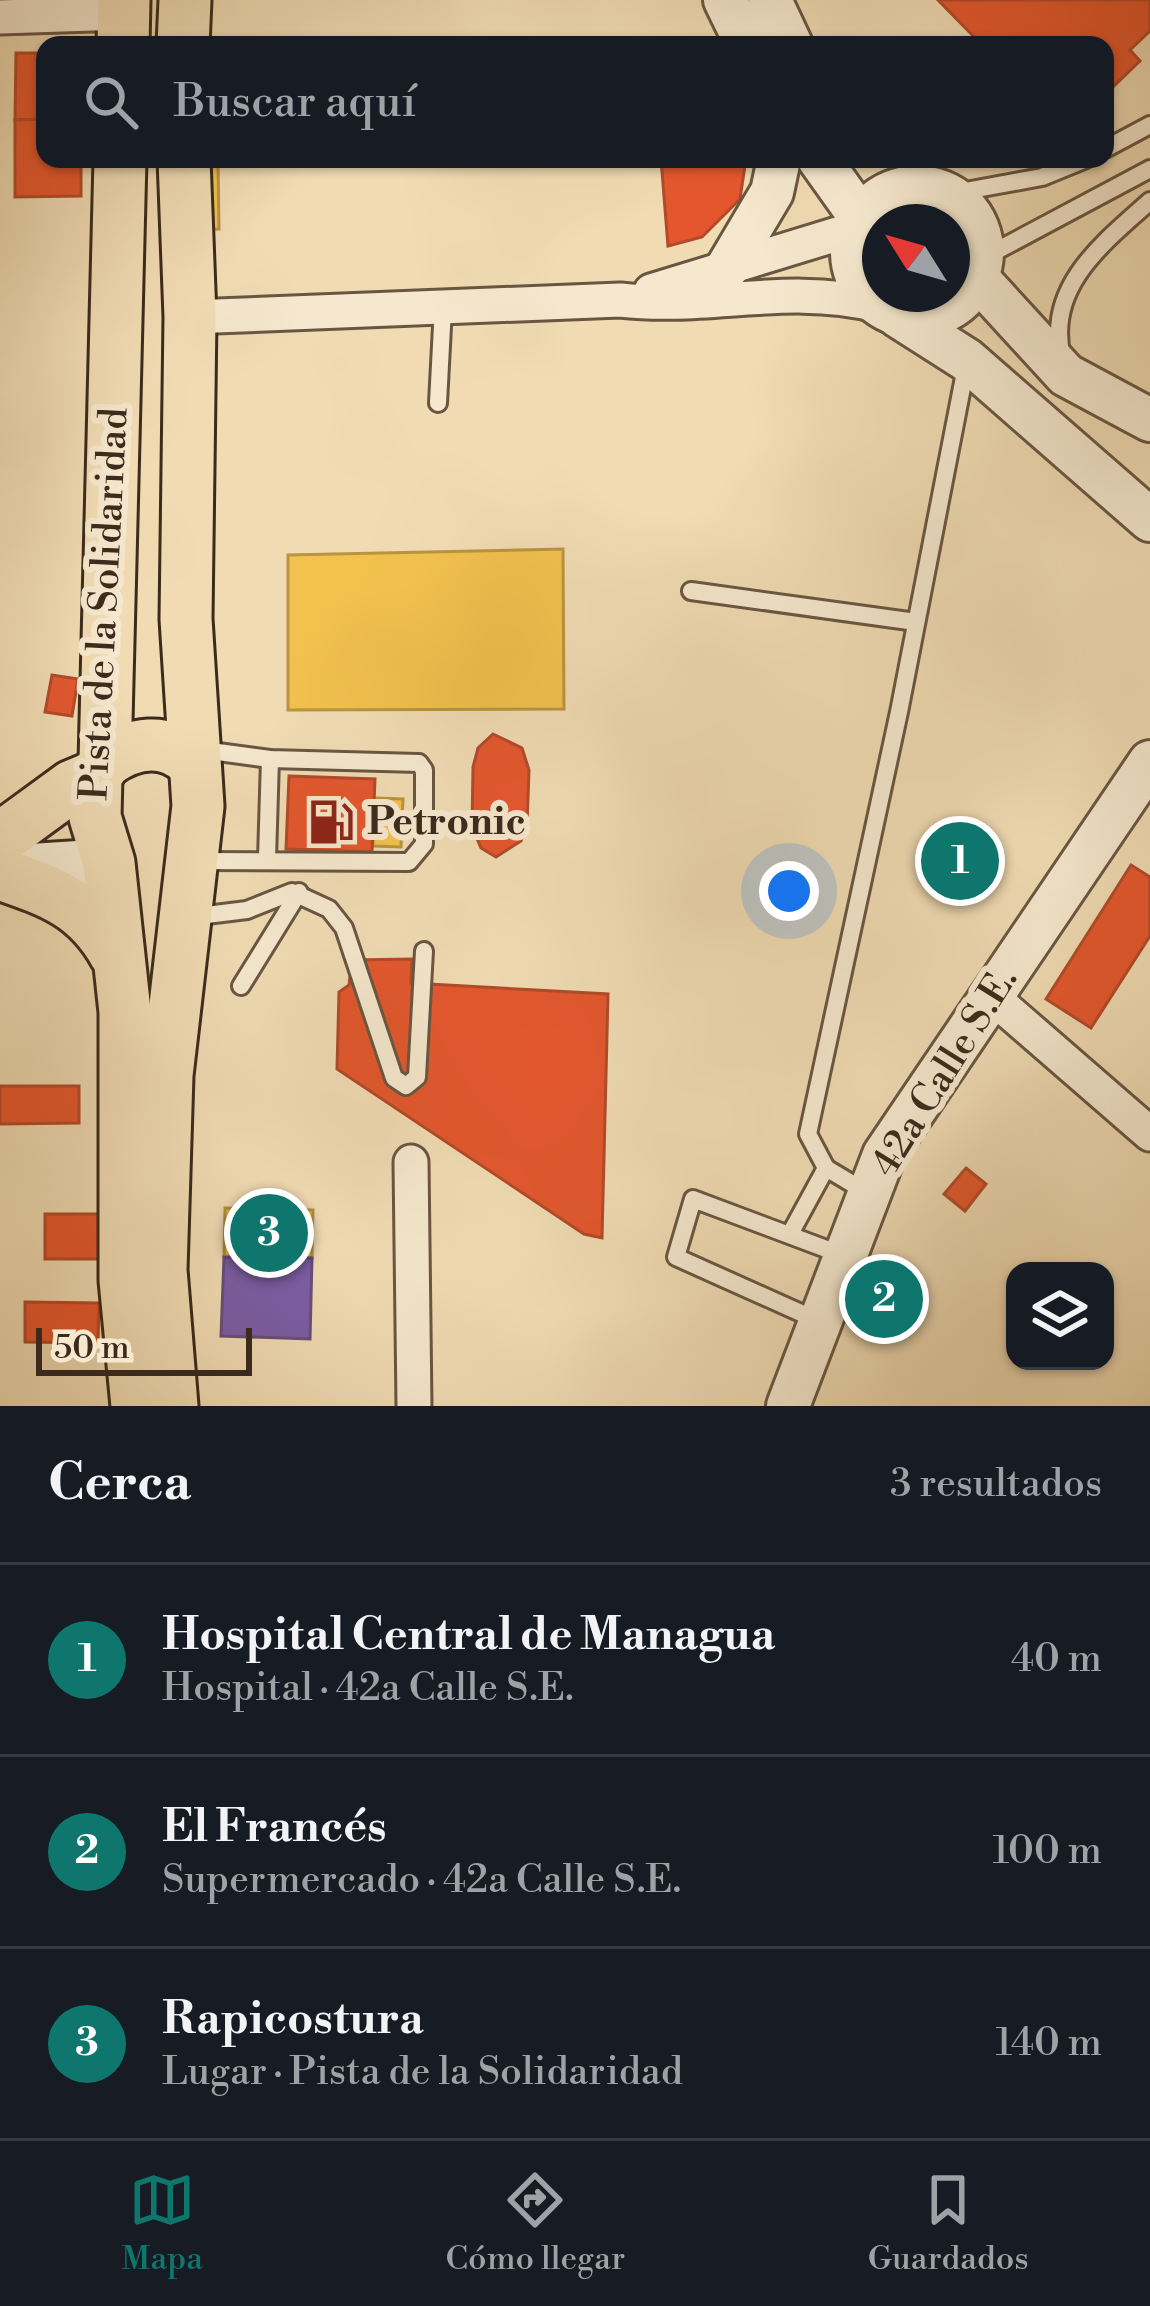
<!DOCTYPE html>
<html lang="es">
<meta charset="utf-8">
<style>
:root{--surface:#171b24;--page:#20242c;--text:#f1f3f6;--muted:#9ea1a6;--line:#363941;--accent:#0f766e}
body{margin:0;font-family:"Libre Bodoni",serif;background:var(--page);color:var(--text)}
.controls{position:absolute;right:36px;bottom:36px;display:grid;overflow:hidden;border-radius:24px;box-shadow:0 3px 9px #0004}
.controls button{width:108px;height:108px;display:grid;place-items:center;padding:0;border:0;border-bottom:3px solid var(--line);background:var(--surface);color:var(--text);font:60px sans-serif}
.compass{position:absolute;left:862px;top:204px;width:108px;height:108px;border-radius:50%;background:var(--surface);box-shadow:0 3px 9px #0004;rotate:307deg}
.scale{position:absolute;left:36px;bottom:30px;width:216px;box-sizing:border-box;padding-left:12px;border:6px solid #3c2a1c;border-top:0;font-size:33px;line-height:42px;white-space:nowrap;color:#3c2a1c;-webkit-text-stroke:9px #f5e8ce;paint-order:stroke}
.you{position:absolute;left:789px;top:891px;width:42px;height:42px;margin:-30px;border:9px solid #fff;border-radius:50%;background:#1a73e8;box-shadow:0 0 0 18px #1a73e833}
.badge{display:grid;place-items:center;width:78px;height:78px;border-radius:50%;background:var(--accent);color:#fff;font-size:39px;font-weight:700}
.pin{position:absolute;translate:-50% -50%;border:6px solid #fff;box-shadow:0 3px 12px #0006}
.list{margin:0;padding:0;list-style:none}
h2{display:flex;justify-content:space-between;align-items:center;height:156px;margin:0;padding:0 48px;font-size:51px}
h2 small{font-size:39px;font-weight:400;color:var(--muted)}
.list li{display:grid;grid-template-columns:78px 1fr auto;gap:36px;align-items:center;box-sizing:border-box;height:192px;padding:0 48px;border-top:3px solid var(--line)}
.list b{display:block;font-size:45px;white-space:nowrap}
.list p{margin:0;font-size:39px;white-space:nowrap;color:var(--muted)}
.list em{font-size:39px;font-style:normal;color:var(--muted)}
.icon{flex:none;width:66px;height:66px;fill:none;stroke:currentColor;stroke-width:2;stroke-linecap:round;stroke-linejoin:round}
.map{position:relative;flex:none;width:1150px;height:1406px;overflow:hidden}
.search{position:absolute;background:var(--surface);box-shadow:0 3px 9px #0004;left:36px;right:36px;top:36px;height:132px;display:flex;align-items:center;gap:30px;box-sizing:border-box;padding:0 42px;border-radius:24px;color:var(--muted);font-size:45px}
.sheet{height:732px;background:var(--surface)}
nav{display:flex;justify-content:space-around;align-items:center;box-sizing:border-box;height:168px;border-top:3px solid var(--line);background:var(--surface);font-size:33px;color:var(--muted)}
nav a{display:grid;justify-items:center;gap:6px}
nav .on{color:var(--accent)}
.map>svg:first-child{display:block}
.homes{fill:#f2c14e;stroke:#bb943f;stroke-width:3}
.shops{fill:#e4572e;stroke:#b24a29;stroke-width:3}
.offices{fill:#7b5ea7;stroke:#684e7d;stroke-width:3}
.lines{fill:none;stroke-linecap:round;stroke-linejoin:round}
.service-casing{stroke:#695642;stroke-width:22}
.minor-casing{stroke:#695642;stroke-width:39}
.tertiary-casing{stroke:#695642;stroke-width:48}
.secondary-casing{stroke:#3c2a1c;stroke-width:54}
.primary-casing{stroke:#3c2a1c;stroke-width:57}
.service{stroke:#f5e8ce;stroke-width:16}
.minor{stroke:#f5e8ce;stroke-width:33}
.tertiary{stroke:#f5e8ce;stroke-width:42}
.secondary{stroke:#f5e8ce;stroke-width:48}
.primary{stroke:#f0dbb3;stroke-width:51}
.labels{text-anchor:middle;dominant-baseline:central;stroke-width:12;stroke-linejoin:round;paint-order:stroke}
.street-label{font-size:39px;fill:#3c2a1c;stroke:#f5e8ce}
.poi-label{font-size:39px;font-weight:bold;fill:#3c2a1c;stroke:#f5e8ce;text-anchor:start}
</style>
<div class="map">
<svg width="1150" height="1406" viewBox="0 0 1150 1406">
<rect width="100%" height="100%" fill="#f0dbb3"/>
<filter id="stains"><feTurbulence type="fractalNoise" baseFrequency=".00167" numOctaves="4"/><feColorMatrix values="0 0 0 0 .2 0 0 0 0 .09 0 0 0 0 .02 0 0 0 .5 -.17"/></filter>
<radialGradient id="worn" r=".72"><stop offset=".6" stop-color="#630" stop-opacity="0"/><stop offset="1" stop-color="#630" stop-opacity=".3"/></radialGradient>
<g class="homes">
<path d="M 196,159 L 218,159 L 219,229 L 197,230 Z"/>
<path d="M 563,549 L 564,709 L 288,710 L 288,555 Z"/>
<path d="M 375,798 L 403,799 L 401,847 L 373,846 Z"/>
<path d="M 225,1208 L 313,1210 L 312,1258 L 224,1257 Z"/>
</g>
<g class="shops">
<path d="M 938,0 L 1150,0 L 1150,31 L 1130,50 L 1140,61 L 1113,87 L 1105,79 L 1105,45 L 982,45 Z"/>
<path d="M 16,53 L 45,53 L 45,119 L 15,120 Z"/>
<path d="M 45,119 L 45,159 L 81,159 L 81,196 L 15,197 L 15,120 Z"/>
<path d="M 661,159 L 746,159 L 740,199 L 702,237 L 668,246 Z"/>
<path d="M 52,675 L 78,679 L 72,716 L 45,712 Z"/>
<path d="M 493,734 L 522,748 L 529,770 L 527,826 L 521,841 L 496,857 L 481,848 L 472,827 L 473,767 L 478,748 Z"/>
<path d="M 289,776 L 375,779 L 372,852 L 286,849 Z"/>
<path d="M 1131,865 L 1150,877 L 1150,936 L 1091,1028 L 1046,999 Z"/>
<path d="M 412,959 L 411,983 L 608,994 L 602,1238 L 584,1234 L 337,1069 L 339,992 L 349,985 L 352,960 Z"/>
<path d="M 0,1086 L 79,1086 L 79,1123 L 0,1124 Z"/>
<path d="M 966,1168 L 986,1184 L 965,1211 L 944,1194 Z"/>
<rect x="45" y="1214" width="55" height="45"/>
<path d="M 881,1278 L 900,1291 L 884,1315 L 872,1308 Z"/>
<path d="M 25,1302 L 99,1303 L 98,1343 L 25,1342 Z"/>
</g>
<path class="offices" d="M 224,1257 L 312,1258 L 310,1339 L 221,1336 Z"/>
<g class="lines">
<g class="service-casing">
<g id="service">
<path d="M 1105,149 L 1150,125"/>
<path d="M 949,194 L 1042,177 L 1086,159"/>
<path d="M 983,258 L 1150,169"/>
<path d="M 1062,357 C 1045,287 1103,243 1150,201"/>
<path d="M 438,403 L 443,307"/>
<path d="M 691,591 L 916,622"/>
<path d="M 267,859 L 270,759"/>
<path d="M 196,861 L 409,862 L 424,844 L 424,770 L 419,763 L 270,759 L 203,750"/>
<path d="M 190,917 L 247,910 L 292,892 L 329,909 L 344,928 L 394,1078 L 406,1086 L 417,1077 L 424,951"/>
<path d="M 241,986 L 299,892"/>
<path d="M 866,1192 L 826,1168 L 808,1134 L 899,712 L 966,367"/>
<path d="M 790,1234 L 826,1168"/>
<path d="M 821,1322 L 676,1257 L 693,1199 L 845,1256"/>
</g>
</g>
<g class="minor-casing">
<g id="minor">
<path d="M 0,17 L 124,13"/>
<path d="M 651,291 L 857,228"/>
<path d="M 190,317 L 620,300 C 709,310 787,283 877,305"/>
<path d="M 991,996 L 1150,1134"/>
<path d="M 411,1162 L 414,1406"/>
</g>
</g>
<g class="tertiary-casing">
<g id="tertiary">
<path d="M 725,0 L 747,45"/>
<path d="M 770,0 L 791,45"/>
<path d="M 819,159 L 861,218"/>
<circle cx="917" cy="252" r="65"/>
<path d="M 727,268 L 772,192 L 779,159"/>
<path d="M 978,279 L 1066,375 L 1150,420"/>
<path d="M 898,316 L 967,360 L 1150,520"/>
<path d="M 788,1406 L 884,1155 L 1150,762"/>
</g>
</g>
<g class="secondary-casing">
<path id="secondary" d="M 0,870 L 109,863"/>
</g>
<g class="primary-casing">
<g id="primary">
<path d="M 123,45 L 124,0"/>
<path d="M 183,45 L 185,0"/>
<path d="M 120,159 L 105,762 L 96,776 L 95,817 L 109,863 L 125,1012 L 125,1280 L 137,1406"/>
<path d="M 105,762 C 133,742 165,737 191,761"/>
<path d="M 1,838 L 72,786 L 96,776"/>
<path d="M 0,874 C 52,892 87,904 115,954"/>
<path d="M 172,1406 L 161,1270 L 167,1075 L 198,806 L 186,619 L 190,317 L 184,159"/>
</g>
</g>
<use href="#service" class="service"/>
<use href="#minor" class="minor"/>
<use href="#tertiary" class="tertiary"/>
<use href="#secondary" class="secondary"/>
<use href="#primary" class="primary"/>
</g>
<defs>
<g id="fuel-bare" transform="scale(3.6)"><path d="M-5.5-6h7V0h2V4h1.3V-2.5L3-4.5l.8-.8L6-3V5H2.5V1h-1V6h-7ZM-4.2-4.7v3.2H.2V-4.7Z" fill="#8f2418" stroke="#f5e8ce" stroke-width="2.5" paint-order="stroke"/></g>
</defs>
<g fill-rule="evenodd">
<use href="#fuel-bare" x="331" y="822"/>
</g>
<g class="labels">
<g class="street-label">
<text transform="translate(105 604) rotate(-87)">Pista de la Solidaridad</text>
<text transform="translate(945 1072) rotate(-58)">42a Calle S.E.</text>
</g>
<g class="poi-label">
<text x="367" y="822">Petronic</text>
</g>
</g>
<rect width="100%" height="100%" filter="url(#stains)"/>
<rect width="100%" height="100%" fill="url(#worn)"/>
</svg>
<div class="controls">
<button><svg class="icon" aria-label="layers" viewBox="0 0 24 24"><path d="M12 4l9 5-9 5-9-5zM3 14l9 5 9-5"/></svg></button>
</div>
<svg class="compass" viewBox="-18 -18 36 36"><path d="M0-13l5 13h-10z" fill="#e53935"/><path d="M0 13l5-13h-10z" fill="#9ea1a6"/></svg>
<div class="scale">50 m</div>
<div class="you"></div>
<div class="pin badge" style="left:960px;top:861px">1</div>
<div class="pin badge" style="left:884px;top:1299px">2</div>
<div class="pin badge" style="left:269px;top:1233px">3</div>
<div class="search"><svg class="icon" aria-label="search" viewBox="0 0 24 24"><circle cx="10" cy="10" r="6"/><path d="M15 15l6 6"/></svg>Buscar aquí</div>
</div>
<section class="sheet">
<h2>Cerca<small>3 resultados</small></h2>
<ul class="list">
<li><span class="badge">1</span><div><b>Hospital Central de Managua</b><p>Hospital · 42a Calle S.E.</p></div><em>40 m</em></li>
<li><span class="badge">2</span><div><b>El Francés</b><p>Supermercado · 42a Calle S.E.</p></div><em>100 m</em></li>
<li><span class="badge">3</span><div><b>Rapicostura</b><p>Lugar · Pista de la Solidaridad</p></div><em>140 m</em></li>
</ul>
</section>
<nav>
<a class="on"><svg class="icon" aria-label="map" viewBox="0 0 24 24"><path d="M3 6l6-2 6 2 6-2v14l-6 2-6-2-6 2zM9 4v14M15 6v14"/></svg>Mapa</a>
<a><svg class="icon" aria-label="directions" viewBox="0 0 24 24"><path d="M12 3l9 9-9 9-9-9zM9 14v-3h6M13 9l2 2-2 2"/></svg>Cómo llegar</a>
<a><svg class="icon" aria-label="saved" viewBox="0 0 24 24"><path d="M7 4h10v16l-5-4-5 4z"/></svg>Guardados</a>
</nav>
